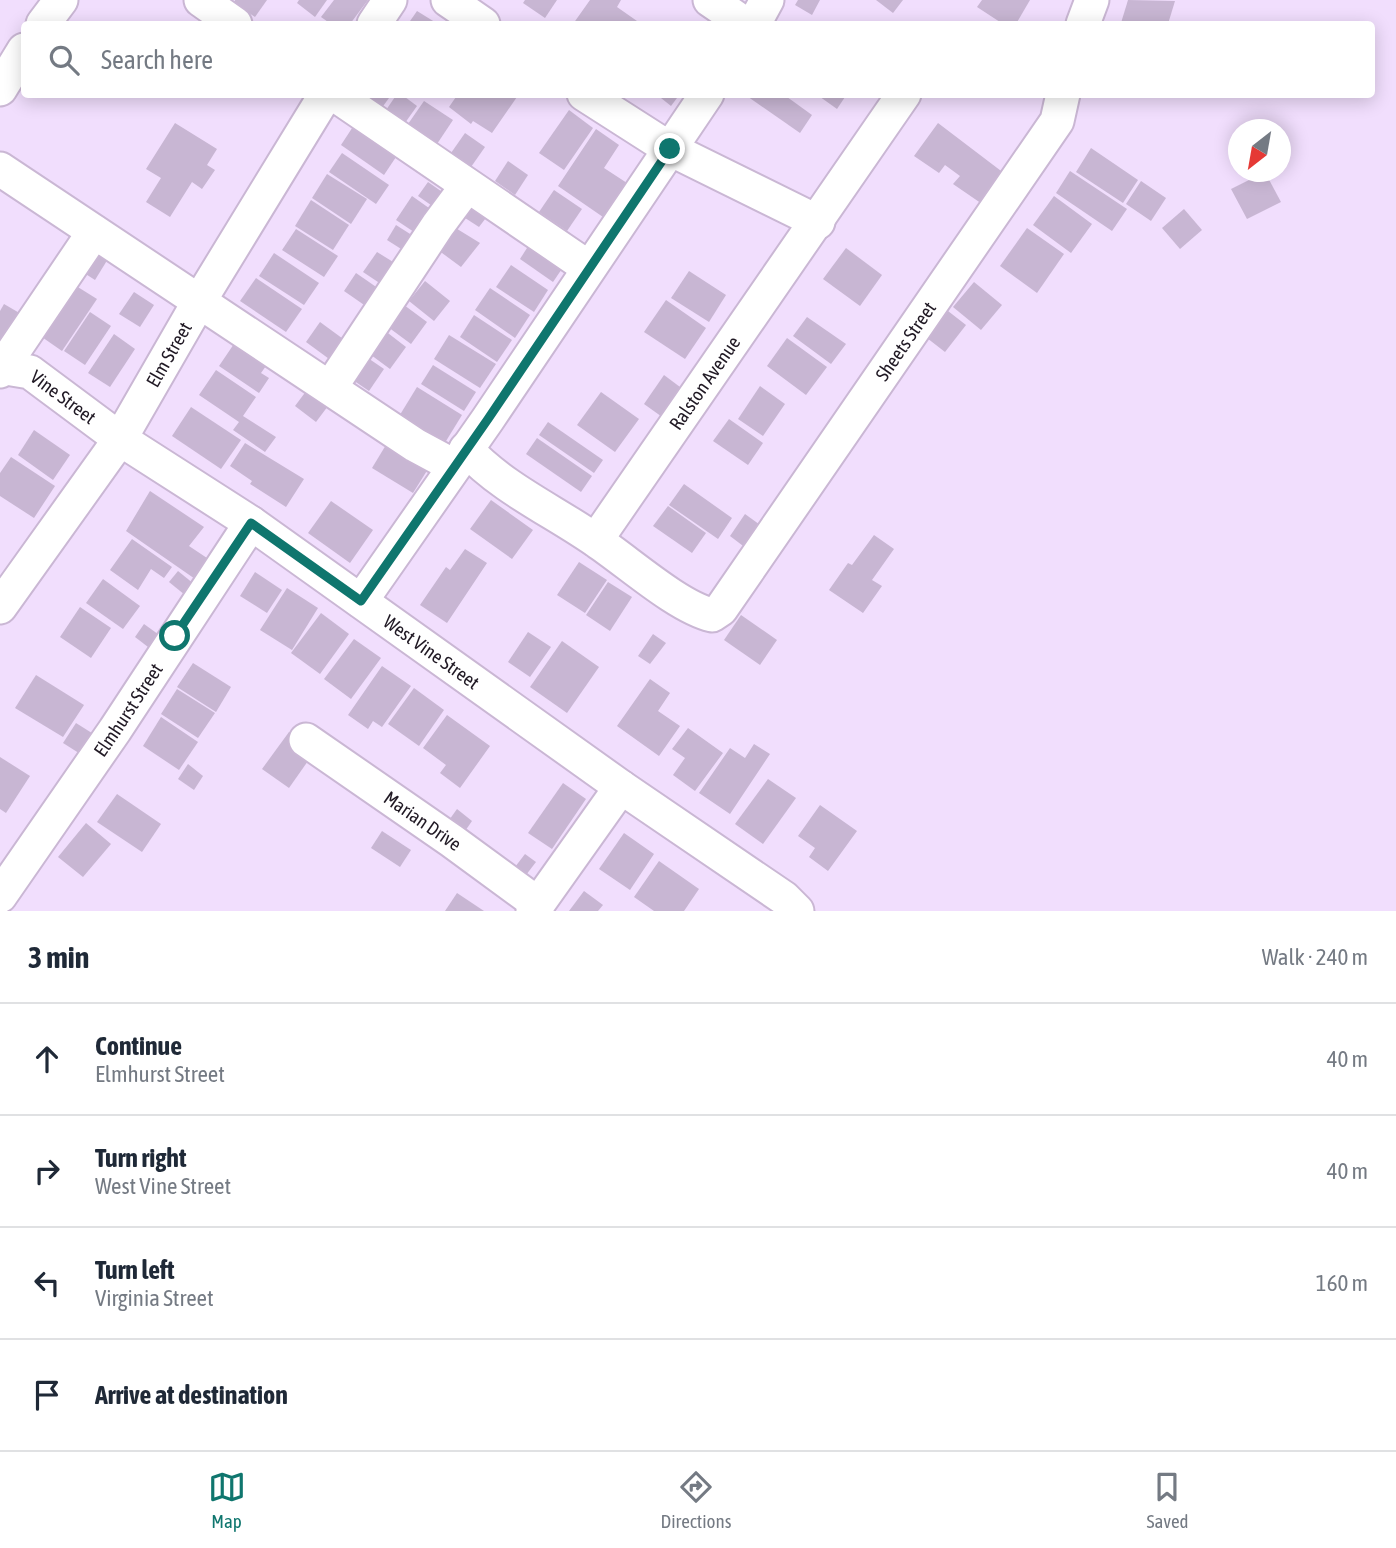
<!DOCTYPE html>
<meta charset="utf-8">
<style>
:root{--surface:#fff;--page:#f2f2f3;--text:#1f2937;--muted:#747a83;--line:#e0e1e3;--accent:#0f766e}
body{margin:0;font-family:"Asap Condensed",sans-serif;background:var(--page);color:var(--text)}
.compass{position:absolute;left:1228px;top:119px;width:63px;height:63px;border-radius:50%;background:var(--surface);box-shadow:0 4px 18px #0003;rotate:211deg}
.stop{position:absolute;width:21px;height:21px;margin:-16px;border:5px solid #0f766e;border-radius:50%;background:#fff}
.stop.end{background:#0f766e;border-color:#fff;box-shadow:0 2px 7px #0008}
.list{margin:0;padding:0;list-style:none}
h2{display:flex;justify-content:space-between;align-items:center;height:91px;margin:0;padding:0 28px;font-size:30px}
h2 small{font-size:23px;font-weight:400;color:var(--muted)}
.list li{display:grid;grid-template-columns:46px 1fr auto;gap:21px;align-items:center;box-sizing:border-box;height:112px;padding:0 28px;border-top:2px solid var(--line)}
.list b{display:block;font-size:26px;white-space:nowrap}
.list p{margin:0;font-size:23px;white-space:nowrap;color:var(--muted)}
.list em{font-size:23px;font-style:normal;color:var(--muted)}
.icon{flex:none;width:38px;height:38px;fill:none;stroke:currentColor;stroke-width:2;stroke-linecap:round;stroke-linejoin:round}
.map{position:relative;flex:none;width:1396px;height:911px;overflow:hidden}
.search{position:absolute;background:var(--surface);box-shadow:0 4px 18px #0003;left:21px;right:21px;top:21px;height:77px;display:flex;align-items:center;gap:18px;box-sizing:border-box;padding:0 24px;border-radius:7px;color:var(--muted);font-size:26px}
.sheet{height:539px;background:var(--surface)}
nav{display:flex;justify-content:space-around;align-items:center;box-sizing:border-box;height:98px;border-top:2px solid var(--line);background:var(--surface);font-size:19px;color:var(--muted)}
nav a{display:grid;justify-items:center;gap:4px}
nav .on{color:var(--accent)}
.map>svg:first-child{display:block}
.building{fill:#c8b6d3}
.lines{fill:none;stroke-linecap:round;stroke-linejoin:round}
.minor-casing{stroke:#cab7d4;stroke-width:37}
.minor{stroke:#fff;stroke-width:33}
.route{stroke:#0f766e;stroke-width:9}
.labels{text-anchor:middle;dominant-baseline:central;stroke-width:5;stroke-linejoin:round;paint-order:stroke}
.street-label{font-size:19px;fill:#201924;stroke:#f8f0fd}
</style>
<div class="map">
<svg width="1396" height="911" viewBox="0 0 1396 911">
<rect width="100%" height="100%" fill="#f1defd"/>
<g class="building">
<path d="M 235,0 L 267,0 L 255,17 L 234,3 Z"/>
<path d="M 299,0 L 327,0 L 315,17 L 297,3 Z"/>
<path d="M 334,0 L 368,0 L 350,24 L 331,24 L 321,17 Z"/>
<path d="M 525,0 L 557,0 L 545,18 L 523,3 Z"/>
<path d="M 590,0 L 621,0 L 617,7 L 637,21 L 635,24 L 573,24 Z"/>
<path d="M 798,0 L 820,0 L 812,15 L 795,5 Z"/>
<path d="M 876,0 L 903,0 L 893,13 Z"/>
<path d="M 982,0 L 1030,0 L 1016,24 L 1003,24 L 977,7 Z"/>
<path d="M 1128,0 L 1175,1 L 1168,24 L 1121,23 Z"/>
<path d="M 417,11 L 438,24 L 408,24 Z"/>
<path d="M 368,94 L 384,94 L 389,98 L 381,109 L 365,98 Z"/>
<path d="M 397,94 L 401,94 L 417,106 L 405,123 L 386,110 Z"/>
<path d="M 458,94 L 519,94 L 492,133 L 473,121 L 471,124 L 449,107 Z"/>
<path d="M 656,94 L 680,94 L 671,106 Z"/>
<path d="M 744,94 L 783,94 L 812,115 L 800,133 Z"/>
<path d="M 816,94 L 847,94 L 837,109 Z"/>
<path d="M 424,101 L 453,120 L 437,144 L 408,124 Z"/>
<path d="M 569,110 L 593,128 L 564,170 L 539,153 Z"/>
<path d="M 358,119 L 402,148 L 384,175 L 341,145 Z"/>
<path d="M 175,123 L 217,149 L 207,165 L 215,170 L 202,189 L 192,182 L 170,217 L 146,202 L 161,178 L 146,169 Z"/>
<path d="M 938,123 L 1009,177 L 988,208 L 953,184 L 960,176 L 945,165 L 939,173 L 914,156 Z"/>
<path d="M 596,129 L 619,145 L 604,168 L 627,183 L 603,217 L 558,186 Z"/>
<path d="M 465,133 L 485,147 L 471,167 L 451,153 Z"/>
<path d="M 1091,148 L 1138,180 L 1123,203 L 1076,172 Z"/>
<path d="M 342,153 L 389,185 L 376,204 L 329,172 Z"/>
<path d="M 508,161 L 528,175 L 515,195 L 495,181 Z"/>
<path d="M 1070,171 L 1127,209 L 1112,231 L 1056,193 Z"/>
<path d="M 1265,172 L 1281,202 L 1247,219 L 1231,189 Z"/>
<path d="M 327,174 L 367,199 L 351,224 L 312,198 Z"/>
<path d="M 1141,181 L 1166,198 L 1151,221 L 1126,204 Z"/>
<path d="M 428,182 L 448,196 L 438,210 L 418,196 Z"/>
<path d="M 554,190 L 582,209 L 567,231 L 539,212 Z"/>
<path d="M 412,196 L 436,213 L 420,236 L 396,220 Z"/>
<path d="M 1054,196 L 1092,224 L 1071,253 L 1033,225 Z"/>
<path d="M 474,198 L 492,210 L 479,227 L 462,216 Z"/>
<path d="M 311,200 L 349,225 L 333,250 L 295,226 Z"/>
<path d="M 1184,209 L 1202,230 L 1180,249 L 1162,228 Z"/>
<path d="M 396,225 L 418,239 L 409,254 L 387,240 Z"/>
<path d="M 454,227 L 480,243 L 461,267 L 438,250 Z"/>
<path d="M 1027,228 L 1064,254 L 1037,293 L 1000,266 Z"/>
<path d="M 296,229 L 338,256 L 324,277 L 282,250 Z"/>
<path d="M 534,237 L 568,260 L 553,282 L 520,259 Z"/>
<path d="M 98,245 L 111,254 L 95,280 L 81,271 Z"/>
<path d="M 846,248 L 882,275 L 860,306 L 823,279 Z"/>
<path d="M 377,252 L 398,265 L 384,286 L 363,272 Z"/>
<path d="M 274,253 L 319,283 L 304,305 L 259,276 Z"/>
<path d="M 511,265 L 548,290 L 534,312 L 496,287 Z"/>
<path d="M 689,271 L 726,295 L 709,322 L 671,298 Z"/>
<path d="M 356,273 L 382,291 L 370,309 L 344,291 Z"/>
<path d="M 256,278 L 302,309 L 286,332 L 240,301 Z"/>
<path d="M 425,281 L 450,301 L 434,321 L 409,301 Z"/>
<path d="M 974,282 L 1002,305 L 981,330 L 953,307 Z"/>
<path d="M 73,284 L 97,299 L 62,351 L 39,335 Z"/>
<path d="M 490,288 L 530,315 L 515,338 L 475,310 Z"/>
<path d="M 134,292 L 154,305 L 140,327 L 119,314 Z"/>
<path d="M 666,300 L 706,328 L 685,359 L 644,332 Z"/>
<path d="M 4,304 L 28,318 L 0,346 L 0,311 Z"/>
<path d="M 404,305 L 427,322 L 411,344 L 388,327 Z"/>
<path d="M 948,311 L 966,325 L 945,352 L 927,338 Z"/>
<path d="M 90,312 L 111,326 L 85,365 L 64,351 Z"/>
<path d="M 474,315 L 512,340 L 497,362 L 460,337 Z"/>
<path d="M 807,317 L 846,344 L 831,364 L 793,336 Z"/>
<path d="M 320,322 L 350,344 L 336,364 L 306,342 Z"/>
<path d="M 384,330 L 406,347 L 390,369 L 367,352 Z"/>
<path d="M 114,334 L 135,349 L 110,387 L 88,373 Z"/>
<path d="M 240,335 L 273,356 L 261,373 L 269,378 L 259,393 L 219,366 Z"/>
<path d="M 449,335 L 496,364 L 480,388 L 434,359 Z"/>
<path d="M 787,338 L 827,367 L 806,395 L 767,366 Z"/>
<path d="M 362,354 L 384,369 L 369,391 L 347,376 Z"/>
<path d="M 433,365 L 476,392 L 464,411 L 421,384 Z"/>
<path d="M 216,370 L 256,397 L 243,416 L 276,437 L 265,452 L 233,430 L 239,422 L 199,395 Z"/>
<path d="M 664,375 L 684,390 L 665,419 L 644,404 Z"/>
<path d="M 760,386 L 785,404 L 763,436 L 738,419 Z"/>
<path d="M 417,387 L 462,415 L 443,446 L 398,418 Z"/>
<path d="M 307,390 L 328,406 L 316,422 L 295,406 Z"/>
<path d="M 601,392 L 639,419 L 615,452 L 577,425 Z"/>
<path d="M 191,407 L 241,440 L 221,469 L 172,436 Z"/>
<path d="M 729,419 L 763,443 L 748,465 L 713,441 Z"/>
<path d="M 548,422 L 603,460 L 594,473 L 539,435 Z"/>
<path d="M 34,430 L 70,455 L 53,480 L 18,455 Z"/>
<path d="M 392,435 L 433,461 L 413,493 L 372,468 Z"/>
<path d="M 537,438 L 592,476 L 581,492 L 526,454 Z"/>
<path d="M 245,443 L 304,479 L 286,507 L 250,484 L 252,481 L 230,466 Z"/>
<path d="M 11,457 L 55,486 L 34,518 L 0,496 L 0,473 Z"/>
<path d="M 684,484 L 732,518 L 718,539 L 669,505 Z"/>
<path d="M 150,491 L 204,527 L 189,546 L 210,560 L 198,581 L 126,531 Z"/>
<path d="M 491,500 L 533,530 L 512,559 L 470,529 Z"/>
<path d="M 331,501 L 373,530 L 350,563 L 308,533 Z"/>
<path d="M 668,506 L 706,533 L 692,553 L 653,526 Z"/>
<path d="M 745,514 L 767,530 L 751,552 L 730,536 Z"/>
<path d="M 874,535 L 894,549 L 872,580 L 882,586 L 863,613 L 829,590 L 848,563 L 852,565 Z"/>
<path d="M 132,539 L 172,567 L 164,578 L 151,569 L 138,590 L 110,570 Z"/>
<path d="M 465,549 L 487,563 L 447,623 L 420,605 L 446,567 L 450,570 Z"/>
<path d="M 579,562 L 607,580 L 585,613 L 557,595 Z"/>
<path d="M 178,571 L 194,584 L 185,595 L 169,582 Z"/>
<path d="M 255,572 L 282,590 L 267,613 L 240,596 Z"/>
<path d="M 103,579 L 140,606 L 123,629 L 86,603 Z"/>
<path d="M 608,582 L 632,597 L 610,631 L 586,615 Z"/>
<path d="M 287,588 L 318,608 L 292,650 L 260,630 Z"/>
<path d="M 80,607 L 111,628 L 91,658 L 60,637 Z"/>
<path d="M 321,613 L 349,634 L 320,674 L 291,653 Z"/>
<path d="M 741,615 L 777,640 L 760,665 L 724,640 Z"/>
<path d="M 144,624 L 162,637 L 152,650 L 135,637 Z"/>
<path d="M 528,632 L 551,647 L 530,677 L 508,662 Z"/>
<path d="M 653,634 L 666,643 L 650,664 L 638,656 Z"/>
<path d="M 354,639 L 381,658 L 351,699 L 324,679 Z"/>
<path d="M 562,641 L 599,667 L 567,713 L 530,687 Z"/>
<path d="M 193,663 L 231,687 L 216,712 L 177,687 Z"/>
<path d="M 382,666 L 411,686 L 382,727 L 373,721 L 368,729 L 348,715 Z"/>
<path d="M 36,675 L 84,705 L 63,737 L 15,708 Z"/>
<path d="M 650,679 L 670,693 L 658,711 L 680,726 L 659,756 L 617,726 Z"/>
<path d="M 414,688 L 444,710 L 419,746 L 388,724 Z"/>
<path d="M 177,689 L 215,713 L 198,738 L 161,714 Z"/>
<path d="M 447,715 L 490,746 L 460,788 L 440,773 L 446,765 L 423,748 Z"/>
<path d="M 161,717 L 198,742 L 179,770 L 143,746 Z"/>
<path d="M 76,723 L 95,735 L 82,755 L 63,743 Z"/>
<path d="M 688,728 L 723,753 L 695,791 L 673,775 L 685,758 L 672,749 Z"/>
<path d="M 289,732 L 315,751 L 289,788 L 262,769 Z"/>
<path d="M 754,744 L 770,754 L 730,814 L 699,793 L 730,748 L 745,758 Z"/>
<path d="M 0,757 L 30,776 L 6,813 L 0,809 Z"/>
<path d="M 188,764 L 203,776 L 194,790 L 178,779 Z"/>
<path d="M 768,779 L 796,798 L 763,844 L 735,824 Z"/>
<path d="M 563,783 L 586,799 L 552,849 L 528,833 Z"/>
<path d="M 117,794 L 161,824 L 142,852 L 97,822 Z"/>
<path d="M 820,805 L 857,831 L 828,871 L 809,857 L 815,848 L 798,836 Z"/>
<path d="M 457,809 L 472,821 L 463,834 L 447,823 Z"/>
<path d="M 86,823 L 111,844 L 83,877 L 58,857 Z"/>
<path d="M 382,831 L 411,850 L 400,867 L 371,848 Z"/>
<path d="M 624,833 L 654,854 L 630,890 L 599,869 Z"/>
<path d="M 525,854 L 536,862 L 526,875 L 515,867 Z"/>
<path d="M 659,861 L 699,889 L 684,911 L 654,911 L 634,897 Z"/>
<path d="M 584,891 L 603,905 L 598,911 L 569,911 Z"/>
<path d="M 457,893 L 484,911 L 445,911 Z"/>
</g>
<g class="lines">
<g class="minor-casing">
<g id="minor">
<path d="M 201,0 L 235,24"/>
<path d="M 448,0 L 483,24"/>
<path d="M 710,0 L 745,24"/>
<path d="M 43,24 L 61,0"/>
<path d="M 374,24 L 390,0"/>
<path d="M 754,24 L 767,0"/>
<path d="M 1083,24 L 1092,0"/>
<path d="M 0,89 L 24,50"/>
<path d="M 334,94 L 589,268"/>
<path d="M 584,94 L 670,149 L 818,222"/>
<path d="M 0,169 L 415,445 L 454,466"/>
<path id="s1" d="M 0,367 L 30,372 L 120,439 L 251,523 L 621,787 L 784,898 L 797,911"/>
<path d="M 0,371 L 94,232"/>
<path d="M 330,388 L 438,225 L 467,186"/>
<path id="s2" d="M 466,449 C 503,489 554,511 598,542 C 628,562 678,607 712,615 L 721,609 L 1057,121 L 1063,94"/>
<path id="s3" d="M 596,540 L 904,94"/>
<path d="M 361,601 L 488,419 L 707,94"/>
<path id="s4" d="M 0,607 L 120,439 L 200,300 L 326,94"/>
<path id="s5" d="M 306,740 L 452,841 L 538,904"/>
<path id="s6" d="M 0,896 L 115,730 L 251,523"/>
<path d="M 533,911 L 621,787"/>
</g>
</g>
<use href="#minor" class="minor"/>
</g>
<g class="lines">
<path class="route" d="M 175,636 L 251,523 L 361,601 L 488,419 L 670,149"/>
</g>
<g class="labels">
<g class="street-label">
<text stroke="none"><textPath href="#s2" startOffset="634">Sheets Street</textPath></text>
<text stroke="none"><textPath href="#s4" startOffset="304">Elm Street</textPath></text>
<text stroke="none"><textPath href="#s3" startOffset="191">Ralston Avenue</textPath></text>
<text stroke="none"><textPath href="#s1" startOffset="72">Vine Street</textPath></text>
<text stroke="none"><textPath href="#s1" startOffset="520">West Vine Street</textPath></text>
<text stroke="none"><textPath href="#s6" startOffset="226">Elmhurst Street</textPath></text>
<text stroke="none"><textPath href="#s5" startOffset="142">Marian Drive</textPath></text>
</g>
</g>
</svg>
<svg class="compass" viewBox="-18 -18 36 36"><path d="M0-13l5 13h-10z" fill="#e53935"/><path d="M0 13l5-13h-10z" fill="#747a83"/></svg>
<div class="stop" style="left:175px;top:636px"></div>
<div class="stop end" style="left:670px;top:149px"></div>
<div class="search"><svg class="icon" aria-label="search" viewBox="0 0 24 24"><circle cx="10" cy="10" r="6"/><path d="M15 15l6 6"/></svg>Search here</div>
</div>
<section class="sheet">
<h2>3 min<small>Walk · 240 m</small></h2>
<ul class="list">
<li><svg class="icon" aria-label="ahead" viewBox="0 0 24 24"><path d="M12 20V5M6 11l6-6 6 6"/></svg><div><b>Continue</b><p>Elmhurst Street</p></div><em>40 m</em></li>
<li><svg class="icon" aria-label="right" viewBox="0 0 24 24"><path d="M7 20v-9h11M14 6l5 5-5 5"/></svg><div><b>Turn right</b><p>West Vine Street</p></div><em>40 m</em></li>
<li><svg class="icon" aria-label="left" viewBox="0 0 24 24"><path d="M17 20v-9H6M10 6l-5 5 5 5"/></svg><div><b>Turn left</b><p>Virginia Street</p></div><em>160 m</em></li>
<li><svg class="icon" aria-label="arrive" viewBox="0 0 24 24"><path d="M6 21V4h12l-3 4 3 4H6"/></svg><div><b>Arrive at destination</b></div></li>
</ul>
</section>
<nav>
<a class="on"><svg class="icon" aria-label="map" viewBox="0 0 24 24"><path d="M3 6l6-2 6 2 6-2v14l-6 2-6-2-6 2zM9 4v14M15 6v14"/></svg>Map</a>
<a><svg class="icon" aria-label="directions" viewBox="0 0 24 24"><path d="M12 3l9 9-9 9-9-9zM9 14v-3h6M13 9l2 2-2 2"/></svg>Directions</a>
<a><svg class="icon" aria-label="saved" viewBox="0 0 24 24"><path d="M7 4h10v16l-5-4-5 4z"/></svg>Saved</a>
</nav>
